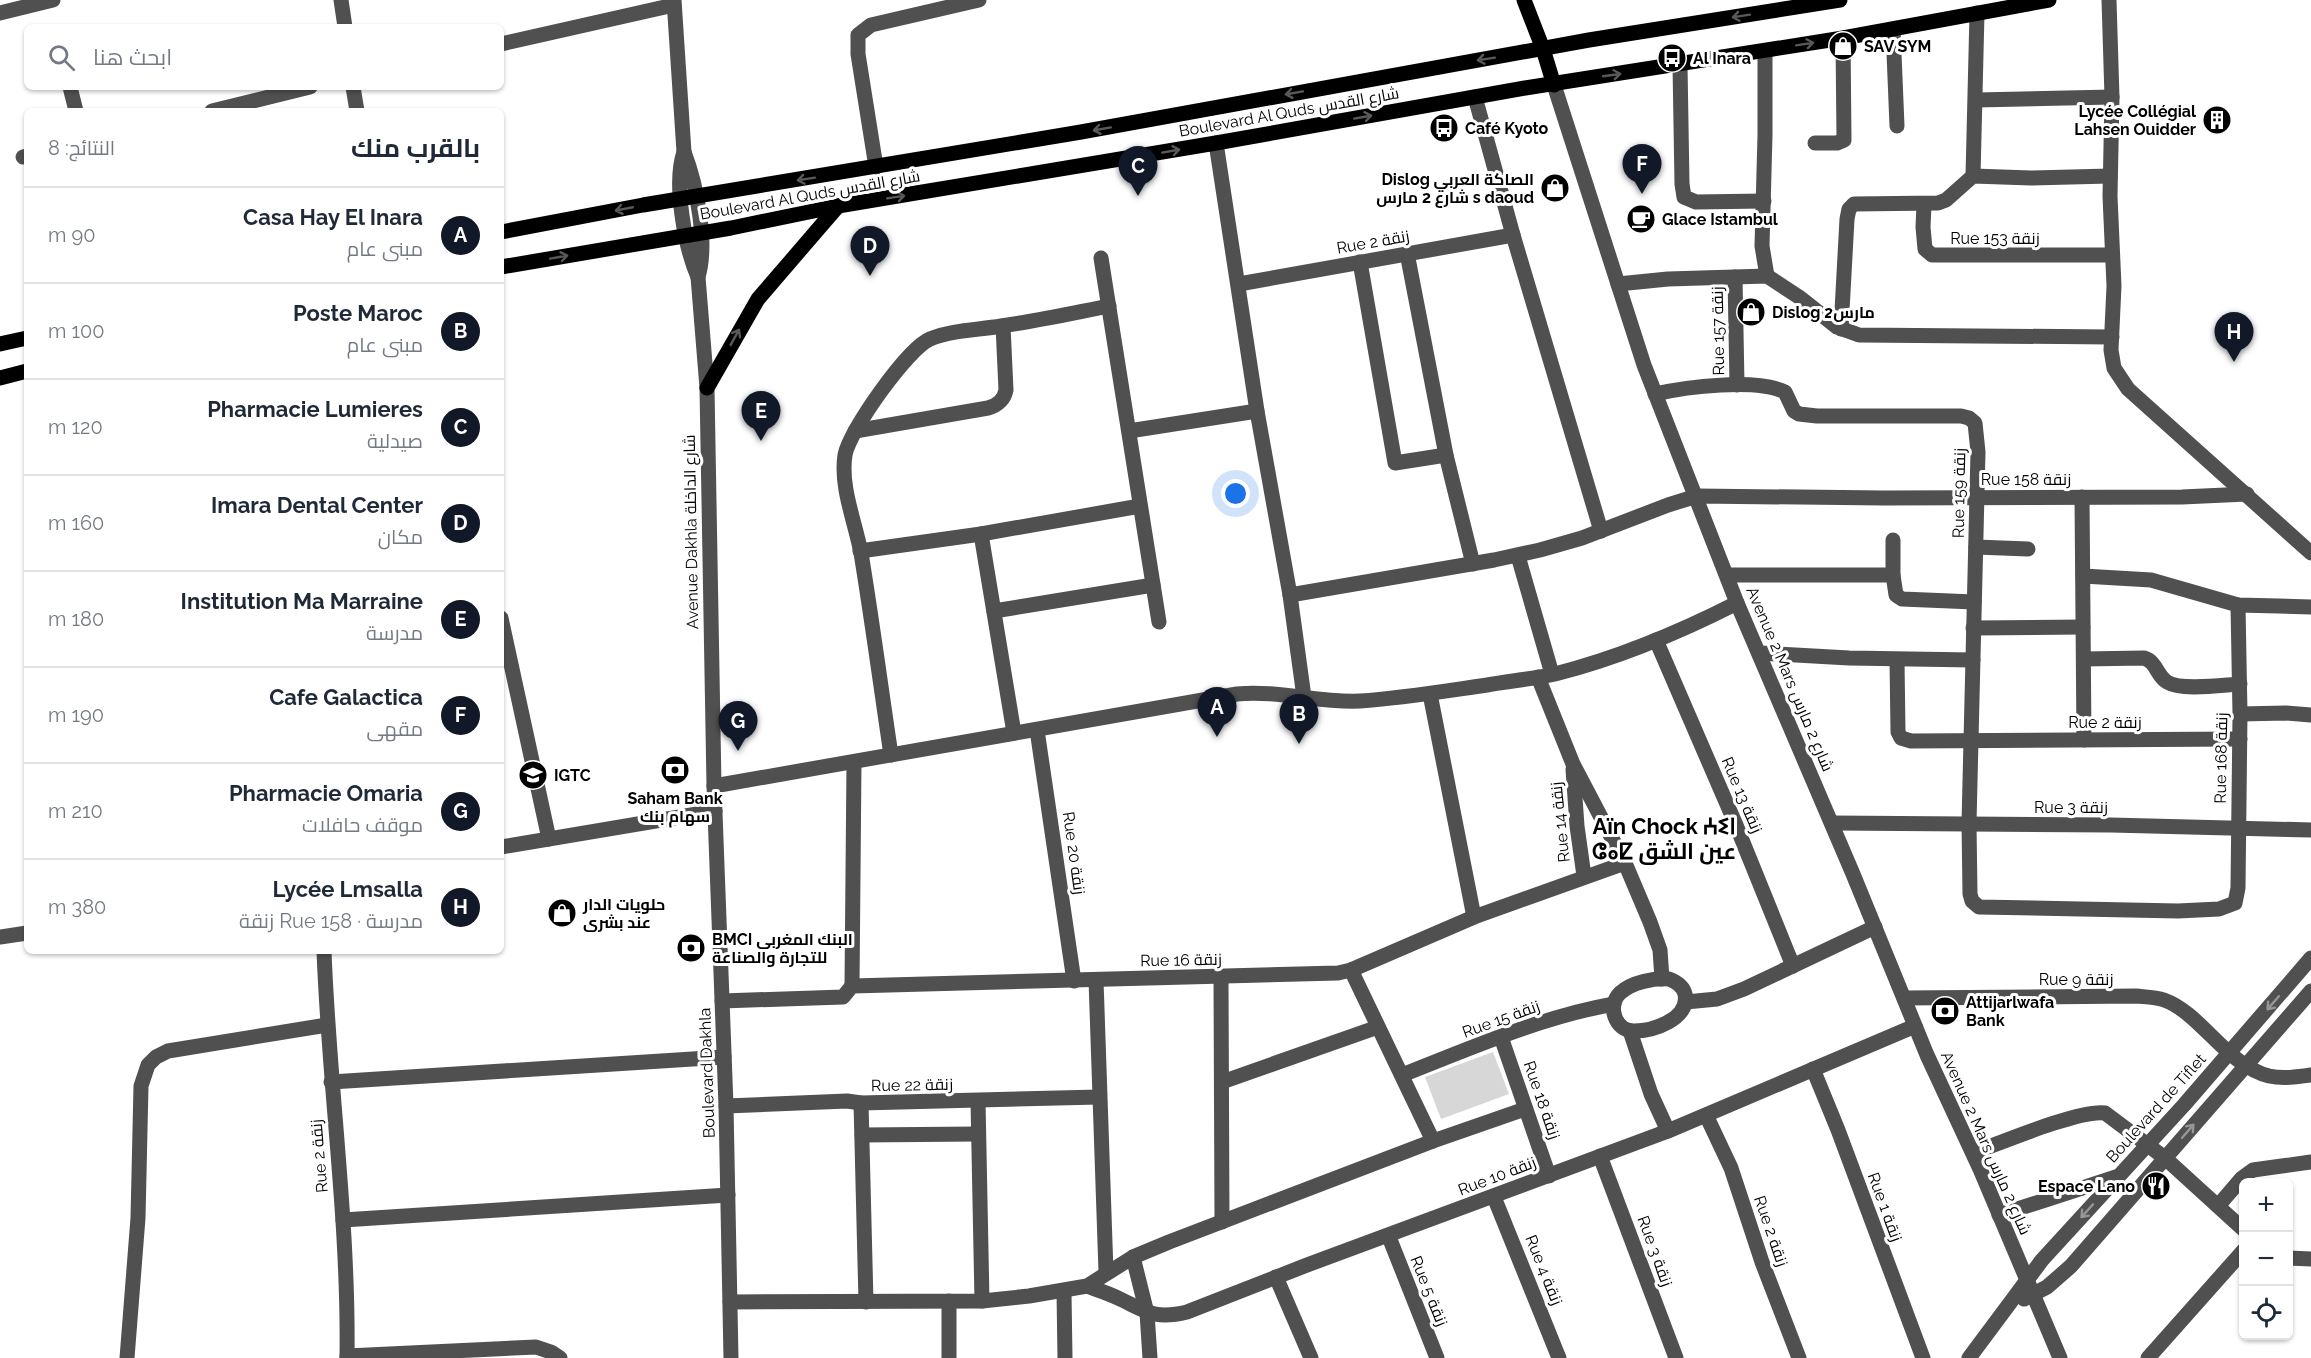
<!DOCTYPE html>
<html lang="ar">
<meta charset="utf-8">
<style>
:root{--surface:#fff;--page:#f2f2f3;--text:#1f2937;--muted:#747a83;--line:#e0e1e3;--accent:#111827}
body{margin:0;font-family:Raleway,Cairo,"Noto Sans Tifinagh",sans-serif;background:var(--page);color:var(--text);direction:rtl}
.controls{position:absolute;right:18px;bottom:18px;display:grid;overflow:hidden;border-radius:9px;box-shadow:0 2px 4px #0004}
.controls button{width:54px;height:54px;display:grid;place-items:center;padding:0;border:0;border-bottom:2px solid var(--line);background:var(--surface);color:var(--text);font:30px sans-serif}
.you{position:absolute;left:1236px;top:494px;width:21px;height:21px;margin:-15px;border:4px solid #fff;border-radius:50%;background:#1a73e8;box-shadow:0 0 0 9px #1a73e833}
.badge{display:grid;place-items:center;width:39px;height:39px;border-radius:50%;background:var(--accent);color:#fff;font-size:20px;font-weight:700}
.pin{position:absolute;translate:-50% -50px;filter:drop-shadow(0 2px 3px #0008)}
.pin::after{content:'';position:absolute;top:32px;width:21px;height:18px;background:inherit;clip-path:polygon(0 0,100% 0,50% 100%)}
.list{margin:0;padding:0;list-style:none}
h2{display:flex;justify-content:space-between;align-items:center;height:78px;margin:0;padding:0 24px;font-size:26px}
h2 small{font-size:20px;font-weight:400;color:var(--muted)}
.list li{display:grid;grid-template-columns:39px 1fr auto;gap:18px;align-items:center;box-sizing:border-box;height:96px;padding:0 24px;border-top:2px solid var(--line)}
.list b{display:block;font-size:22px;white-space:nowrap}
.list p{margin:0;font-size:20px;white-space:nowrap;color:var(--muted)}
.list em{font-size:20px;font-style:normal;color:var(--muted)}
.icon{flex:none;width:33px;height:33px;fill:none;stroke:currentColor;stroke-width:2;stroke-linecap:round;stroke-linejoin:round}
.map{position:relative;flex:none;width:2311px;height:1358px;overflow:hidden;direction:ltr}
.search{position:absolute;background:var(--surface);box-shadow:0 2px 4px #0004;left:24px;top:24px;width:480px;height:66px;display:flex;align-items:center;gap:15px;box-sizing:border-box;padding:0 21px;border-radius:9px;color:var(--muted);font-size:22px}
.panel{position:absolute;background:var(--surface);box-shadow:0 2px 4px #0004;left:24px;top:108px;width:480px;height:846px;border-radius:9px;direction:rtl}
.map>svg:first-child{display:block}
.green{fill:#d7d7d7}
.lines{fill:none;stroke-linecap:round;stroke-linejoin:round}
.minor{stroke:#505050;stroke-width:15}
.major{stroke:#000;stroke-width:15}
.oneway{stroke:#595959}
.oneway2{stroke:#969696}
.labels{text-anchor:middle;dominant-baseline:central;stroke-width:6;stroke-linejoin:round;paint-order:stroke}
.poi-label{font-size:16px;font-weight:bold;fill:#000;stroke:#fff;text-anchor:start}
.street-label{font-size:16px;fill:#000;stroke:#fff}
.district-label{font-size:22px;font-weight:bold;fill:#000;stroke:#fff}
</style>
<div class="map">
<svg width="2311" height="1358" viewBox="0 0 2311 1358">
<rect width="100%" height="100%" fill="#fff"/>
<path class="green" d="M 1493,1052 L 1509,1094 L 1441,1119 L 1425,1077 Z"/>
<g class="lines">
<g class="minor">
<path d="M 341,0 L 345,27"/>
<path d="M 674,0 L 684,152 C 697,186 708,243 698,277 L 707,388 L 714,786 L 726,1106 L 731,1358"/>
<path d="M 2109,0 L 2112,97 L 2110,196 L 2114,286 L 2111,350 L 2114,368 L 2128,389 L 2311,553"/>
<path d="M 0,13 L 53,0"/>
<path d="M 1893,29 L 1897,126"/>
<path d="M 501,44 L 674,5"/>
<path d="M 1765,51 L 1765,135 L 1762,246 L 1767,276"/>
<path d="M 1680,65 L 1682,184 L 1684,197 L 1696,202 L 1764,201"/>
<path d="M 1554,85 L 1644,365 L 1737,603 L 1853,874 L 1927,1055 L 1980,1169 L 2060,1358"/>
<path d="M 70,87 L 76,111"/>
<path d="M 353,87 L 357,111"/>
<path d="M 1475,97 L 1513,235 L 1601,531"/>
<path d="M 1976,100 L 2112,97"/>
<path d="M 212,111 L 310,87"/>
<path d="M 1216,143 L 1257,411 L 1290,595 L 1304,697"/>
<path d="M 1815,143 L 1837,143 L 1844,140 L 1843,38"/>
<path d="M 684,152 C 673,184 685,247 698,277"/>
<path d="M 23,157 L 27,156"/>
<path d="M 876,167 L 858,54 L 858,35 L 871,25 L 979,0"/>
<path d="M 1973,176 L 1977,13"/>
<path d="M 1924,205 L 1923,227 L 1925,249 L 1932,255 L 2112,255"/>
<path d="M 1407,253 L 1446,455 L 1473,564"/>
<path d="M 1101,258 L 1159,622"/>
<path d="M 1360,262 L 1395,463 L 1446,455"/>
<path d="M 1735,277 L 1737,385"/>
<path d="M 1239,284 L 1513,235"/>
<path d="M 1618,284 L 1668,279 L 1767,276 L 1799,297 L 1837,327 L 1859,335 L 2112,337"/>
<path d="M 1841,329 L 1847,219 L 1849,209 L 1854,204 L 1938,203 L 1946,200 L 1973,176 L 2031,178 L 2110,176"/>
<path d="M 1655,394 C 1686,387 1755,378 1785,392 L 1794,411 L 1799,414 L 1817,416 L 1961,416 L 1969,418 L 1975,423 L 1978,452 L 1969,823 L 1970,894 L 1972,901 L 1979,907 L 2178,911 L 2219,909 L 2235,903 L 2238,888 L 2240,714 L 2238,605"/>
<path d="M 855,431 L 988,408 C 998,405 1004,400 1006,390 L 1003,326"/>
<path d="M 1129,431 L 1257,411"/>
<path d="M 2082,497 L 2084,740"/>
<path d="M 981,534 L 1014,733"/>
<path d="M 1976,547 L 2028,549"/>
<path d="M 860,551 L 981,534 L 1140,506"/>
<path d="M 1518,556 L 1552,674"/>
<path d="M 1727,575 L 1893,575 L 1896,595 L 1902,599 L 1974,602"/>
<path d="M 1893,575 L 1893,540"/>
<path d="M 2083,576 L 2151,580 L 2238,605 L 2311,607"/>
<path d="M 1290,595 L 1494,560 L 1540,550 L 1582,538 L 1668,505 L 1697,496 L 1884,498 L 2182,497 L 2247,494"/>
<path d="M 994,611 L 1153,585"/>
<path d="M 501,618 L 549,839"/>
<path d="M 1973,628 L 2083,627"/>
<path d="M 1656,640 L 1736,825 L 1793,966"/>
<path d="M 1760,653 L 1849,658 L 1973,660"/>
<path d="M 2084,659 L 2144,658 C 2157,662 2156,675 2167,682 C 2181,691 2222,685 2240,684"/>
<path d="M 1897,660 L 1898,732 L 1901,738 L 1911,741 L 2240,739"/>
<path d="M 1538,677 L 1573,764 L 1625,863 L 1650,922 L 1660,950 L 1662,979"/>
<path d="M 1430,694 L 1474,917"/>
<path d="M 2240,714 L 2286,713 L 2311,715"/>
<path d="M 1037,730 L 1074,981"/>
<path d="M 891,755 C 881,688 872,620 861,553 C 855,521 840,487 845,455 C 849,431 908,348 930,339 C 952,330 978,330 1001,326 C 1037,321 1073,313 1109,306"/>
<path d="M 1573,769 L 1577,826 L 1584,876"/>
<path d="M 714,786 L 1237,694 C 1278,690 1319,703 1360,701 C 1403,698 1445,691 1487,685 C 1509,681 1533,679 1555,674 C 1618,658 1680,632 1737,603"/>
<path d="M 1832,823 L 2111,825 L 2311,830"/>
<path d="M 501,847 L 715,811"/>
<path d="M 0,937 L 27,933"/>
<path d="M 324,951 C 329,1087 349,1222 347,1358"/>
<path d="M 1351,970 L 1433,1141"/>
<path d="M 1221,977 L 1222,1222"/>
<path d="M 1669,979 C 1677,982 1683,986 1685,994 C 1690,1019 1653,1031 1634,1031 C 1615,1031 1607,1006 1620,993 C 1632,982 1654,978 1669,979 Z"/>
<path d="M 1096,980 L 1106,1272"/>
<path d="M 852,986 L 854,762"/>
<path d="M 1904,998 L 2136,996 C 2145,997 2155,997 2164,1000 C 2201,1013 2226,1065 2269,1076 C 2283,1079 2297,1077 2311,1075"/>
<path d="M 722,1001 L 843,997 L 852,986 L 1338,973 L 1351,970 L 1474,917 L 1625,863"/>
<path d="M 1686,1002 L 1717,999 L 1744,989 L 1875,927"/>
<path d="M 1630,1031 L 1651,1094 L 1668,1131"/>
<path d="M 1501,1037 L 1549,1176"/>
<path d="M 1813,1069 L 1838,1130 L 1923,1358"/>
<path d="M 1402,1075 C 1471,1048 1541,1017 1614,1004"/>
<path d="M 331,1082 L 724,1057"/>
<path d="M 1222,1082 L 1378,1027"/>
<path d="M 978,1101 L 982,1301"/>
<path d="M 861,1103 L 866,1302"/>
<path d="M 726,1106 L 847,1101 L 861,1103 L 1099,1097"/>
<path d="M 1706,1115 L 1731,1168 L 1762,1262 L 1799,1358"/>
<path d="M 862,1135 L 978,1134"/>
<path d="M 1973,1153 C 2000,1143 2081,1109 2105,1113 L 2165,1158 L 2244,1230"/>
<path d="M 1600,1156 L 1676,1358"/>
<path d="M 1494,1197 L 1559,1358"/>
<path d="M 2218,1206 L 2242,1178 L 2253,1170 L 2311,1162"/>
<path d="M 1999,1215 L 2116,1177"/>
<path d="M 343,1220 L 728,1195"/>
<path d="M 1389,1237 L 1437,1358"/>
<path d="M 1133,1257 L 1147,1313 L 1150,1358"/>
<path d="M 2288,1258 L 2311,1259"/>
<path d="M 1276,1277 L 1311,1358"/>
<path d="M 1087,1286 C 1097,1290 1108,1293 1118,1298 C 1146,1311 1154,1320 1187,1312 L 1307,1265 L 1668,1131 L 1915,1026"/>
<path d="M 1064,1292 L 1065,1358"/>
<path d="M 2024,1299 L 2047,1287 L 2071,1266 L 2311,991"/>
<path d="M 949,1301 L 949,1358"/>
<path d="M 730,1302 L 982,1301 L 1029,1296 L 1087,1286 L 1133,1257 L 1169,1242 L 1433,1141 L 1525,1109"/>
<path d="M 347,1356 L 536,1347 L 551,1352 L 560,1358"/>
<path d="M 127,1358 L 138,1218 L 141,1086 L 148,1065 L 156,1057 L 168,1051 L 327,1025"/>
<path d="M 1969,1358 L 2042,1260 L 2184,1105 L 2311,958"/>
<path d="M 2148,1358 L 2244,1250"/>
</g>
<g class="major">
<path d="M 1524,0 L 1543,49 L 1554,85"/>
<path d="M 501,232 L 643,205 L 1081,132 L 1589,40 L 1840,0"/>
<path d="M 501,267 L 731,228 L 838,206 L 1216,143 L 1525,88 L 1843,38 L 2049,0"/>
<path d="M 0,344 L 27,338"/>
<path d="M 0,378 L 27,371"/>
<path d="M 707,388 L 758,299 L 838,206"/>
</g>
</g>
<defs><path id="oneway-shaft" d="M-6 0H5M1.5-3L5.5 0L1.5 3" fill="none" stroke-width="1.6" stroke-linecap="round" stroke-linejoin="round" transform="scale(1.5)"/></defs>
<g class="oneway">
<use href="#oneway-shaft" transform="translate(1741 16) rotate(171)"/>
<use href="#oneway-shaft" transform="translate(1805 44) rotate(-9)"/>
<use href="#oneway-shaft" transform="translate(1486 59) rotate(171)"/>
<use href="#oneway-shaft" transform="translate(1612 75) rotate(-8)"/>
<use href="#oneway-shaft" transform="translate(1294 93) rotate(170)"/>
<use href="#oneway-shaft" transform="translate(1363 117) rotate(-10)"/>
<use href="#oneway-shaft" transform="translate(1102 129) rotate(170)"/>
<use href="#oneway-shaft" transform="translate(1171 151) rotate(-10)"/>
<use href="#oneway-shaft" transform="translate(806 179) rotate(171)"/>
<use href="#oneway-shaft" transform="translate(896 197) rotate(-9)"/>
<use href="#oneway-shaft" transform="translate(624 209) rotate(169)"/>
<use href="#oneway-shaft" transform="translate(559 257) rotate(-10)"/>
<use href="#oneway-shaft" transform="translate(735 337) rotate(-61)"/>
</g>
<g class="oneway2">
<use href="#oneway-shaft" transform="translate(2273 1003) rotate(131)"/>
<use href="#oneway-shaft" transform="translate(2188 1131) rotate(-49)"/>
<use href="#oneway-shaft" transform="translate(2087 1211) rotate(132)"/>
</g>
<defs>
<g id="shop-disc" transform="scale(1.5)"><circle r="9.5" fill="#000" stroke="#fff"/><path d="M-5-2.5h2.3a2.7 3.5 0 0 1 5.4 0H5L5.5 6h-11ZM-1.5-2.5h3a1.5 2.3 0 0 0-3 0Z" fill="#fff"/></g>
<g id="bus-disc" transform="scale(1.5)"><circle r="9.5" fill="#000" stroke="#fff"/><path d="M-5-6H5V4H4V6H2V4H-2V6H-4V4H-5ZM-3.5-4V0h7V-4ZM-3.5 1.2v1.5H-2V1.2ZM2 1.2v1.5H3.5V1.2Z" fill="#fff"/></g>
<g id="building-disc" transform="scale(1.5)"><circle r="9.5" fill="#000" stroke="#fff"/><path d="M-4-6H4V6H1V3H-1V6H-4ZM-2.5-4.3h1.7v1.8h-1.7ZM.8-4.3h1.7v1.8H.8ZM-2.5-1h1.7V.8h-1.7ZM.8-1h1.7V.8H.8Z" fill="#fff"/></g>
<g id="cafe-disc" transform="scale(1.5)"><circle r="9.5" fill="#000" stroke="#fff"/><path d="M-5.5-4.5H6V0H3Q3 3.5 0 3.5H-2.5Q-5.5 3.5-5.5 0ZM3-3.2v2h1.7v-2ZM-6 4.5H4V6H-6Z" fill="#fff"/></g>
<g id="bank-disc" transform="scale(1.5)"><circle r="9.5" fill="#000" stroke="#fff"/><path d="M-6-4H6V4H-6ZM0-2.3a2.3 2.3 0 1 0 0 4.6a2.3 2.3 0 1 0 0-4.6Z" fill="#fff"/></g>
<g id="school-disc" transform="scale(1.5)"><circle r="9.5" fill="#000" stroke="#fff"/><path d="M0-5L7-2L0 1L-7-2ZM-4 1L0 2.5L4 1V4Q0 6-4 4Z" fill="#fff"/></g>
<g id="restaurant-disc" transform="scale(1.5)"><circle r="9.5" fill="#000" stroke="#fff"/><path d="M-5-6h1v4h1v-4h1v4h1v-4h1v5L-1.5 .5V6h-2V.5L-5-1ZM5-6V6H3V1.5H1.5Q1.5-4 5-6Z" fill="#fff"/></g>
</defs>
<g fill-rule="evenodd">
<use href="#shop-disc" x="1843" y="46"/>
<use href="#bus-disc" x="1672" y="58"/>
<use href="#building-disc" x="2217" y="120"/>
<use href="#bus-disc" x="1444" y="128"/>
<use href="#shop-disc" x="1555" y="188"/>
<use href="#cafe-disc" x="1641" y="219"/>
<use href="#shop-disc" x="1751" y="312"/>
<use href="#bank-disc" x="675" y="770"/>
<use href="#school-disc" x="533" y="775"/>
<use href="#shop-disc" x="562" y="913"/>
<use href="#bank-disc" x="691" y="948"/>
<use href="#bank-disc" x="1945" y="1011"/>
<use href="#restaurant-disc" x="2156" y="1186"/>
</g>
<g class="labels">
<g class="poi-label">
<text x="1864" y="46">SAV SYM</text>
<text x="1693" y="58">Al Inara</text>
<text x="2196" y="111" text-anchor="end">Lycée Collégial<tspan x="2196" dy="18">Lahsen Ouidder</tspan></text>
<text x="1465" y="128">Café Kyoto</text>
<text x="1534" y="179" text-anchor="end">Dislog الصاكة العربي<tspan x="1534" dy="18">شارع 2 مارس s daoud</tspan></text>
<text x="1662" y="219">Glace Istambul</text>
<text x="1772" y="312">Dislog 2مارس</text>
<text x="554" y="775">IGTC</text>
<text x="675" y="798" text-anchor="middle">Saham Bank<tspan x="675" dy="18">سهام بنك</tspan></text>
<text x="583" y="904">حلويات الدار<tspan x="583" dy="18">عند بشرى</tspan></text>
<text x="712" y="939">BMCI البنك المغربي<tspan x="712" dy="18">للتجارة والصناعة</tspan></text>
<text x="1966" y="1002">Attijarlwafa<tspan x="1966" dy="18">Bank</tspan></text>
<text x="2135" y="1186" text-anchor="end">Espace Lano</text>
</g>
<g class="street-label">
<text transform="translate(1289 112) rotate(-10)">Boulevard Al Quds شارع القدس</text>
<text transform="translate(810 195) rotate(-10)">Boulevard Al Quds شارع القدس</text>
<text x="1995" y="238">Rue 153 زنقة</text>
<text transform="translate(1373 242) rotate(-10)">Rue 2 زنقة</text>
<text transform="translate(1718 331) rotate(-91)">Rue 157 زنقة</text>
<text x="2026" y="479">Rue 158 زنقة</text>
<text transform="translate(1959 493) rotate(-89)">Rue 159 زنقة</text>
<text transform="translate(691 532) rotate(-91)">Avenue Dakhla شارع الداخلة</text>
<text transform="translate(1790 679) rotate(67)">Avenue 2 Mars شارع 2 مارس</text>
<text x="2105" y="722">Rue 2 زنقة</text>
<text transform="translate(2221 758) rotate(-89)">Rue 168 زنقة</text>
<text transform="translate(1742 795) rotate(67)">Rue 13 زنقة</text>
<text x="2071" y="807">Rue 3 زنقة</text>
<text transform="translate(1560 822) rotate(-96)">Rue 14 زنقة</text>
<text transform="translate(1074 853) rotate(82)">Rue 20 زنقة</text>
<text transform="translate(1181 960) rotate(-1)">Rue 16 زنقة</text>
<text x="2076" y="979">Rue 9 زنقة</text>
<text transform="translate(1501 1019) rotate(-20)">Rue 15 زنقة</text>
<text transform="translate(707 1073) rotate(-92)">Boulevard Dakhla</text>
<text transform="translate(912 1085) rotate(-1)">Rue 22 زنقة</text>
<text transform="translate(1542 1100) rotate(71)">Rue 18 زنقة</text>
<text transform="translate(2156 1108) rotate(-48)">Boulevard de Tiflet</text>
<text transform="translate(1986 1143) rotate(66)">Avenue 2 Mars شارع 2 مارس</text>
<text transform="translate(319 1156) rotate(-95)">Rue 2 زنقة</text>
<text transform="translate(1497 1176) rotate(-21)">Rue 10 زنقة</text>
<text transform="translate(1885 1207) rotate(70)">Rue 1 زنقة</text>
<text transform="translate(1771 1231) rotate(71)">Rue 2 زنقة</text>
<text transform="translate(1655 1251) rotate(70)">Rue 3 زنقة</text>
<text transform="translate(1544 1270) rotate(68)">Rue 4 زنقة</text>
<text transform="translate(1429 1291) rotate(68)">Rue 5 زنقة</text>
</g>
<g class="district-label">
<text x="1664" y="826">Aïn Chock ⵄⵉⵏ<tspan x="1664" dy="25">ⵛⴰⵇ عين الشق</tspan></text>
</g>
</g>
</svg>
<div class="controls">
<button>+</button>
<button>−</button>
<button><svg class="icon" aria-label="locate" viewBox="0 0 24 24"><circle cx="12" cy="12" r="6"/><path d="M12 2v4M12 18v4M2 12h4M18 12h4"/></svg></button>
</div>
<div class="you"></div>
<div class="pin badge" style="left:1217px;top:737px">A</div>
<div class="pin badge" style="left:1299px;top:744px">B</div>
<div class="pin badge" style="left:1138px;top:196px">C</div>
<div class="pin badge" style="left:870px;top:276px">D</div>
<div class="pin badge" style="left:761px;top:441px">E</div>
<div class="pin badge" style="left:1642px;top:194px">F</div>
<div class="pin badge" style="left:738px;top:751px">G</div>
<div class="pin badge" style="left:2234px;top:362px">H</div>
<div class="search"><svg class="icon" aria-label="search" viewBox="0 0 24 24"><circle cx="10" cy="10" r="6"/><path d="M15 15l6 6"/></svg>ابحث هنا</div>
<section class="panel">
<h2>بالقرب منك<small>النتائج: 8</small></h2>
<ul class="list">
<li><span class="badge">A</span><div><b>Casa Hay El Inara</b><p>مبنى عام</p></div><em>90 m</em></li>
<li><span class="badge">B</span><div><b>Poste Maroc</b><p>مبنى عام</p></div><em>100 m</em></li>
<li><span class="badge">C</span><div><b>Pharmacie Lumieres</b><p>صيدلية</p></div><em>120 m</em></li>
<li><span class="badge">D</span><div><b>Imara Dental Center</b><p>مكان</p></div><em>160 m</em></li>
<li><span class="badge">E</span><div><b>Institution Ma Marraine</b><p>مدرسة</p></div><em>180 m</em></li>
<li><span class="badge">F</span><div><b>Cafe Galactica</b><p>مقهى</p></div><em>190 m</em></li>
<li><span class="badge">G</span><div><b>Pharmacie Omaria</b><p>موقف حافلات</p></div><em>210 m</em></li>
<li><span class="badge">H</span><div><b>Lycée Lmsalla</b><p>مدرسة · Rue 158 زنقة</p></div><em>380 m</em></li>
</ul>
</section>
</div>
